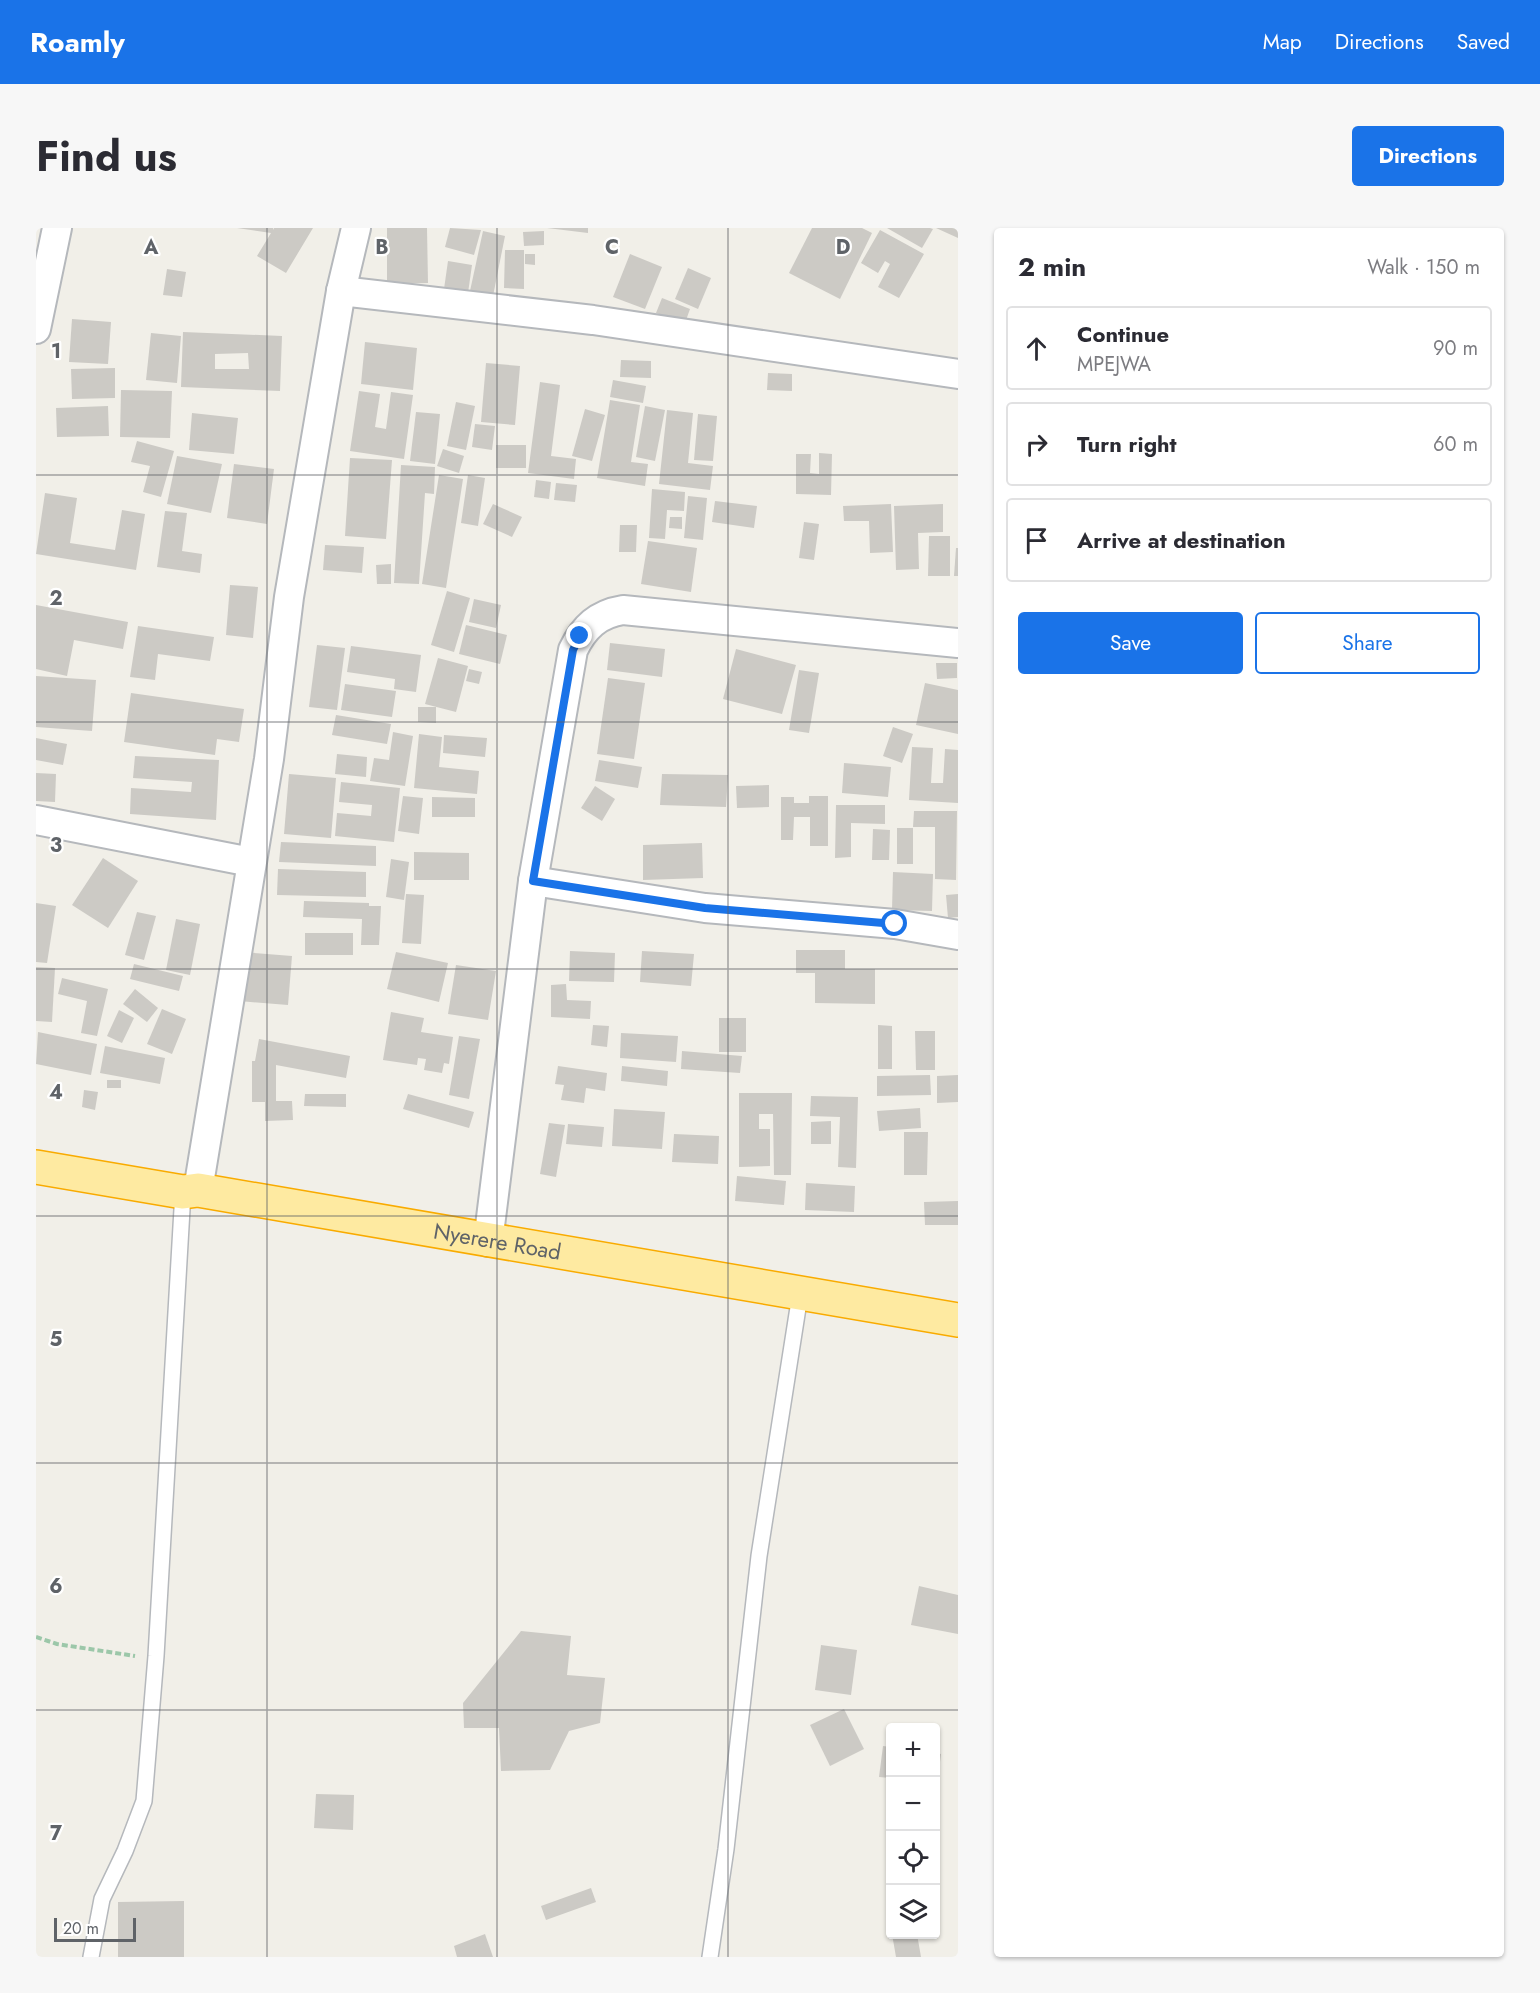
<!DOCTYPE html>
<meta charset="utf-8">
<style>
:root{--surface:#fff;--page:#f7f7f7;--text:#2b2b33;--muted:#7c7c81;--line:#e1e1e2;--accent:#1a73e8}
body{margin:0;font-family:Jost,sans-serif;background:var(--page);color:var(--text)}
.controls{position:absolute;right:18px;bottom:18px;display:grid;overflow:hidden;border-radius:6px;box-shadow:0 2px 4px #0004}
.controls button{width:54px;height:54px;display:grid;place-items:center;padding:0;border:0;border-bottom:2px solid var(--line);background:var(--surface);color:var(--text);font:30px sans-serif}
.scale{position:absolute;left:18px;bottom:15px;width:82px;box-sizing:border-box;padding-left:6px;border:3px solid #5f6368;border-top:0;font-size:16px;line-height:21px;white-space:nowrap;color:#5f6368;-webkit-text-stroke:4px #fff;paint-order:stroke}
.stop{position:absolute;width:18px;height:18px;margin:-14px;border:4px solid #1a73e8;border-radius:50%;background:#fff}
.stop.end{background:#1a73e8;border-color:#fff;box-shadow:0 2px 6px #0008}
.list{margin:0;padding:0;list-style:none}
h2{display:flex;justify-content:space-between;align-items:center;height:78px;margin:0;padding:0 24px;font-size:26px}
h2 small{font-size:20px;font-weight:400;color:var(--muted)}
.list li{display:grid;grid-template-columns:39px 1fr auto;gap:18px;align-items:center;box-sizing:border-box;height:84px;margin:0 12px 12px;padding:0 12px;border:2px solid var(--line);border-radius:6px}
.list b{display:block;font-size:22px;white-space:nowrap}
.list p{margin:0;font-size:20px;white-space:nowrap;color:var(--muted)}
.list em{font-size:20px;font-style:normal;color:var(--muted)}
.actions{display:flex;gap:12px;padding:18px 24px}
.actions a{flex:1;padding:14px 0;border:2px solid var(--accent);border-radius:6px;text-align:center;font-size:21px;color:var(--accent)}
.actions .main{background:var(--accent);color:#fff}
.icon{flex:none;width:33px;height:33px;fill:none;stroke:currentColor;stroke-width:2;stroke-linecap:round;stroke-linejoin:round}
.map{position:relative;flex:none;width:922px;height:1729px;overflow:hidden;border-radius:6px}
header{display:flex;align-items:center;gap:36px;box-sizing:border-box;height:84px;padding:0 30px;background:var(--accent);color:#fff}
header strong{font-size:28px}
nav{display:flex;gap:33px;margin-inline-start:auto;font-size:21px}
.intro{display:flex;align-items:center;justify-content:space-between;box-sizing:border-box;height:144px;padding:0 36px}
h1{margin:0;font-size:42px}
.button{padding:15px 27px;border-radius:6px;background:var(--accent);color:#fff;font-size:21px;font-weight:700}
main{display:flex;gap:36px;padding:0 36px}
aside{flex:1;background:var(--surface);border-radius:6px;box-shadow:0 2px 4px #0004}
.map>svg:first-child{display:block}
.building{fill:#cccac5;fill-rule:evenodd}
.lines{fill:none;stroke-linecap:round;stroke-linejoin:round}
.service-casing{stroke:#b5b8bc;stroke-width:18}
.minor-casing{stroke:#b5b8bc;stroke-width:32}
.trunk-casing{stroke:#f9ab00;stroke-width:36}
.path{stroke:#9cc7a9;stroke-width:4;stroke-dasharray:6 3;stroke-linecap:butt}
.service{stroke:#fff;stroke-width:15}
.minor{stroke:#fff;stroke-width:28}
.trunk{stroke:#feeaa1;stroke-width:33}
.route{stroke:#1a73e8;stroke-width:8}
.grid{fill:none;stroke:#5f6368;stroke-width:1.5;stroke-opacity:0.55}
.labels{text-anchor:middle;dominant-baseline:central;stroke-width:4.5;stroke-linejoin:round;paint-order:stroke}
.street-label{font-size:22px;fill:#5f6368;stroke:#fff}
.grid-label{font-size:20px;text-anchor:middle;font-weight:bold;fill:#5f6368;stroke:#fff;stroke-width:4.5;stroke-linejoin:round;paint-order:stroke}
</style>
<header>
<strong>Roamly</strong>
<nav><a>Map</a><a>Directions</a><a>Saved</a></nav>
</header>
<div class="intro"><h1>Find us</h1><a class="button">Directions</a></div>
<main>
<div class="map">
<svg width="922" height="1729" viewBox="0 0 922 1729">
<rect width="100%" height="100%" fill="#f1efe8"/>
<g class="building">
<path d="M 201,0 L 237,0 L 237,2 L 238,0 L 277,0 L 250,45 L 221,28 L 235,5 Z"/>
<path d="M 351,0 L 391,0 L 392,55 L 351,56 Z"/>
<path d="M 414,0 L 445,2 L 438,27 L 409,19 Z"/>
<path d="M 511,0 L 552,0 L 552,5 Z"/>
<path d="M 776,0 L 826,0 L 836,5 L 804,71 L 753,45 Z"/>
<path d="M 851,0 L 894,0 L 897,1 L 886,20 Z"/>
<path d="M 900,0 L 922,0 L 922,10 Z"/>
<path d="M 844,2 L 888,26 L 863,70 L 842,59 L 854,36 L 849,33 L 842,45 L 825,35 Z"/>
<path d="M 447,3 L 469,8 L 457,68 L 434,63 Z"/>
<path d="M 508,3 L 508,17 L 488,18 L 487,4 Z"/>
<path d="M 469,22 L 488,22 L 488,61 L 468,60 Z"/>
<path d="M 489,26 L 499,26 L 499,37 L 489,36 Z"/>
<path d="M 594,26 L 626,39 L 609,81 L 577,69 Z"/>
<path d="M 412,33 L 436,37 L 432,65 L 408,61 Z"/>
<path d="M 652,40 L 675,50 L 662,81 L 639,71 Z"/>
<path d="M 131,41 L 150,44 L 146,69 L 127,67 Z"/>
<path d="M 626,70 L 654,81 L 649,95 L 620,85 Z"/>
<path d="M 36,91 L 75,94 L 72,136 L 33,134 Z"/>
<path d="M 147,104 L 246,108 L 244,163 L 145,159 ZM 212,125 L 213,141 L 179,141 L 179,126 Z"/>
<path d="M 115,105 L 145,108 L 141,155 L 110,152 Z"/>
<path d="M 329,114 L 381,120 L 377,162 L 325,156 Z"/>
<path d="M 585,132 L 615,133 L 615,150 L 584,149 Z"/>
<path d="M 450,135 L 484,138 L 479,197 L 445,194 Z"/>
<path d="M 79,140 L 79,170 L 36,171 L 35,141 Z"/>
<path d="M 732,145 L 756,146 L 756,163 L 731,162 Z"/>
<path d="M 577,152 L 610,158 L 607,175 L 574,169 Z"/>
<path d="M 504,154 L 524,157 L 515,228 L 540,231 L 538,251 L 492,245 Z"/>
<path d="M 85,162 L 136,163 L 134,210 L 84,209 Z"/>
<path d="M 323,163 L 344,166 L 339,199 L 350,201 L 355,164 L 377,167 L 368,231 L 314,223 Z"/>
<path d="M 574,172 L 604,177 L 595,234 L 612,236 L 609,258 L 561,250 Z"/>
<path d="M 420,174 L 439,178 L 430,222 L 411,218 Z"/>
<path d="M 72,178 L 73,208 L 21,209 L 20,180 Z"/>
<path d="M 609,178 L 629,182 L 619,233 L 600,229 Z"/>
<path d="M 549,181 L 569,187 L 556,233 L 536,228 Z"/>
<path d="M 631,182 L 657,185 L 652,235 L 677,238 L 674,262 L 623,256 Z"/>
<path d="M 380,184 L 404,186 L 399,236 L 374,233 Z"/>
<path d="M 156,185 L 202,190 L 198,226 L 153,222 Z"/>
<path d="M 662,186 L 681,188 L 677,233 L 658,232 Z"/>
<path d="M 439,196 L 459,198 L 456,222 L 436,219 Z"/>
<path d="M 101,213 L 138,223 L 125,269 L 107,264 L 114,238 L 95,234 Z"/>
<rect x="460" y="217" width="30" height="23"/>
<path d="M 407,221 L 428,228 L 423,245 L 401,238 Z"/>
<path d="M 783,225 L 796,226 L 795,267 L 760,266 L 760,226 L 775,226 L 774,245 L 783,246 Z"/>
<path d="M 141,228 L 186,236 L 175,285 L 131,276 Z"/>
<path d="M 314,230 L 356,232 L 350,311 L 309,308 Z"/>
<path d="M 198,236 L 238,241 L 231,296 L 191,290 Z"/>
<path d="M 365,237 L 399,239 L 398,266 L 389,265 L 383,356 L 358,355 Z"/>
<path d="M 403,247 L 427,251 L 410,360 L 386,356 Z"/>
<path d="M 432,247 L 449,250 L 442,298 L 425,295 Z"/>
<path d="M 500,252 L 515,254 L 513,271 L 498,269 Z"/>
<path d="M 520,255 L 541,257 L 539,274 L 518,272 Z"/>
<path d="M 616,261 L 649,264 L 648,283 L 631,282 L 629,311 L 613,310 Z"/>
<path d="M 9,265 L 41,270 L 34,315 L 79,322 L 86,282 L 109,286 L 100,342 L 0,326 Z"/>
<path d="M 652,268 L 671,270 L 667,312 L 648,310 Z"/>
<path d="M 679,273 L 721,278 L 718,300 L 676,294 Z"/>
<path d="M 457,276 L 486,289 L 476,309 L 447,296 Z"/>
<path d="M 855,276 L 857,324 L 834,325 L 833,293 L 808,293 L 807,278 Z"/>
<path d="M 907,276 L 907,304 L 882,305 L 883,341 L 860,342 L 858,278 Z"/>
<path d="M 129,283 L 151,285 L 146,323 L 166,326 L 164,345 L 121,339 Z"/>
<path d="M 634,289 L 646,289 L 646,301 L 633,300 Z"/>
<path d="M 768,294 L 783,296 L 778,332 L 763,330 Z"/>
<path d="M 584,297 L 601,297 L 600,324 L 583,324 Z"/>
<path d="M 893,308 L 914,308 L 914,348 L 892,348 Z"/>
<path d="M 612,313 L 661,320 L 655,364 L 605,356 Z"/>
<path d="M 289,317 L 328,319 L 326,345 L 287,342 Z"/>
<path d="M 920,320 L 922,320 L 922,348 L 918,348 Z"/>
<path d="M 355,336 L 355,356 L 341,356 L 340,337 Z"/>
<path d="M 194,357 L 222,359 L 217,410 L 190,407 Z"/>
<path d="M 411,363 L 434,370 L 418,424 L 395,417 Z"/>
<path d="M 438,371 L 465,377 L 460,400 L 433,394 Z"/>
<path d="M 0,377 L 92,394 L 87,421 L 38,412 L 31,448 L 0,441 Z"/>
<path d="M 430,397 L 471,407 L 464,436 L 423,426 Z"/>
<path d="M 102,398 L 178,409 L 174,433 L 122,426 L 119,452 L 94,449 Z"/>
<path d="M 574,415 L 629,421 L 626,449 L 571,442 Z"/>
<path d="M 281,417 L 309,420 L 301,482 L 273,479 Z"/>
<path d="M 315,418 L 385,427 L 380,464 L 358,461 L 359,451 L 311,444 Z"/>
<path d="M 700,421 L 760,437 L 746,486 L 687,471 Z"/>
<path d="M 402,430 L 432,438 L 420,484 L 389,476 Z"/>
<path d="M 900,435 L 921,435 L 921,450 L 901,451 Z"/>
<path d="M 433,441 L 446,444 L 443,456 L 430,453 Z"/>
<path d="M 763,442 L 783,445 L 773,505 L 753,502 Z"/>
<path d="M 0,448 L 60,452 L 56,503 L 0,499 Z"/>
<path d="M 572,450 L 609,455 L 598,531 L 561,526 Z"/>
<path d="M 889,455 L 922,462 L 922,506 L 880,497 Z"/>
<path d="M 309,456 L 360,463 L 356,489 L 305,482 Z"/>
<path d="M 95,465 L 208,481 L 203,514 L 181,511 L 179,527 L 88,514 Z"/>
<path d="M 382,479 L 400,479 L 400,495 L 382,494 Z"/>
<path d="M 300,487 L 355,496 L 351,516 L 296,507 Z"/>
<path d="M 857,499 L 877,506 L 866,535 L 847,528 Z"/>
<path d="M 357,504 L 377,508 L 369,558 L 334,553 L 338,530 L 353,532 Z"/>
<path d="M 383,506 L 406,509 L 403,539 L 443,543 L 441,566 L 378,560 Z"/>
<path d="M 408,507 L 451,510 L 449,529 L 407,525 Z"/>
<path d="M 0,510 L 31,516 L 27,537 L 0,532 Z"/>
<path d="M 876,519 L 897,520 L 895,555 L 907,555 L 909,521 L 922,522 L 922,575 L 873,572 Z"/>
<path d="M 301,526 L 331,529 L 330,549 L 299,546 Z"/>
<path d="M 99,528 L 183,532 L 180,592 L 94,586 L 95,560 L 155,564 L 156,554 L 97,550 Z"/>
<path d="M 563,532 L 606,539 L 602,560 L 559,553 Z"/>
<path d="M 808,535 L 855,539 L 852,569 L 806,565 Z"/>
<path d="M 0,545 L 20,546 L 19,574 L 0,573 Z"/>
<path d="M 253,546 L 300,550 L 295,610 L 248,606 Z"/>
<path d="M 626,546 L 692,547 L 690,579 L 624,577 Z"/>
<path d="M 305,554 L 364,560 L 358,614 L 299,608 L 301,585 L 335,588 L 336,577 L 303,574 Z"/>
<path d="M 733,557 L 733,579 L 701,580 L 700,558 Z"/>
<path d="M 559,558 L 579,571 L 566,593 L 545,580 Z"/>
<path d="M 367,568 L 387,570 L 383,606 L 362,603 Z"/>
<path d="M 773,568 L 792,568 L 792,618 L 774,618 L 774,589 L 758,589 L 757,612 L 745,612 L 745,569 L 758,569 L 758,575 L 773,575 Z"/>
<path d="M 396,569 L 439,570 L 439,589 L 396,589 Z"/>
<path d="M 800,577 L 849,577 L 849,596 L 815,595 L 815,629 L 799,630 Z"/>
<path d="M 878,583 L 921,583 L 920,652 L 899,651 L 899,599 L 877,599 Z"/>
<rect x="861" y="600" width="16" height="36"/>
<path d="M 837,601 L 854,602 L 853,632 L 836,632 Z"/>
<path d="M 245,614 L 340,618 L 340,638 L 243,634 Z"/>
<path d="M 666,615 L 667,650 L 607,652 L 607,617 Z"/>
<path d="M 378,624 L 433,625 L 433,652 L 378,652 Z"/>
<path d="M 67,630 L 102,653 L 72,700 L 36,677 Z"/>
<path d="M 355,631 L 373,634 L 368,672 L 350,669 Z"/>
<path d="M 242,641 L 330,644 L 330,669 L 241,667 Z"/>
<path d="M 857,644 L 897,646 L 896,683 L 856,682 Z"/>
<path d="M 370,666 L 388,667 L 385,716 L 366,715 Z"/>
<path d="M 922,666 L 922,689 L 912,690 L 910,667 Z"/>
<path d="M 268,673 L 333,675 L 333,678 L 345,678 L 343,717 L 325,717 L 326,691 L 267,689 Z"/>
<path d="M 0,675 L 20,678 L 11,735 L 0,734 Z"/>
<path d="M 101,684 L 120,688 L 108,732 L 89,727 Z"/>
<path d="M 140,691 L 164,696 L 154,747 L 130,742 Z"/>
<rect x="269" y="705" width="48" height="22"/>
<path d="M 760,722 L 809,722 L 809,741 L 839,741 L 839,776 L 779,775 L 779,745 L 760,745 Z"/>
<path d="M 534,723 L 579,725 L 578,754 L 533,753 Z"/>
<path d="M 606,723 L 658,726 L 655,758 L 604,754 Z"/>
<path d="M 207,724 L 256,728 L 252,777 L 203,773 Z"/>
<path d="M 360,724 L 412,735 L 403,774 L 351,761 Z"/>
<path d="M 98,736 L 147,748 L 143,763 L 94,751 Z"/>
<path d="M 420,737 L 460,743 L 452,792 L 412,786 Z"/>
<path d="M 0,739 L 19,740 L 16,794 L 0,793 Z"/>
<path d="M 26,750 L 72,761 L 61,808 L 45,805 L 51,773 L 22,766 Z"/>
<path d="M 530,756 L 531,772 L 555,773 L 554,791 L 515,789 L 515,757 Z"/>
<path d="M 99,761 L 122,780 L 111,794 L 87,776 Z"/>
<path d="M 126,781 L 150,791 L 136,826 L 111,816 Z"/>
<path d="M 83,782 L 98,790 L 86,815 L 71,808 Z"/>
<path d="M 355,784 L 388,790 L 385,804 L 417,809 L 413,836 L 408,835 L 406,845 L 388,842 L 390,831 L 382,830 L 381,837 L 347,832 Z"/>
<rect x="683" y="790" width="27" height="34"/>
<path d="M 557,797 L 573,798 L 571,819 L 555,817 Z"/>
<path d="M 842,797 L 856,798 L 856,841 L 842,841 Z"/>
<path d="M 879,803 L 899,803 L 899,842 L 880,842 Z"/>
<path d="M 2,804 L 61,816 L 55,847 L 0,836 Z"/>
<path d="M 585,805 L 642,808 L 640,834 L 584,830 Z"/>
<path d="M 423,808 L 444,811 L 433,871 L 413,867 Z"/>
<path d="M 223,811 L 314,828 L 310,850 L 240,837 L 240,873 L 256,873 L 257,892 L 229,893 L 229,874 L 216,874 L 216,833 L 219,833 Z"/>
<path d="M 69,818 L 129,830 L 124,856 L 64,845 Z"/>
<path d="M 646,823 L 706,828 L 704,845 L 645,841 Z"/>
<path d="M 522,838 L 571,845 L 569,863 L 550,860 L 548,875 L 525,872 L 528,857 L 519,856 Z"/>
<path d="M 586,838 L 632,843 L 631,858 L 585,853 Z"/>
<path d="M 894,847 L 895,867 L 841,868 L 841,848 Z"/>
<path d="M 922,847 L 922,874 L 901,875 L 901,848 Z"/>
<rect x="71" y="852" width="14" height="8"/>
<path d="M 48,862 L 62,864 L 59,882 L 46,879 Z"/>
<path d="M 703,865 L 756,865 L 755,947 L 738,947 L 737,886 L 723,886 L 723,901 L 734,901 L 734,938 L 703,939 Z"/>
<path d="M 269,866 L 310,866 L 310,879 L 268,878 Z"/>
<path d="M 372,866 L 438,884 L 433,900 L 367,881 Z"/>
<path d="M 775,868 L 822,869 L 820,940 L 802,939 L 804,889 L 774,888 Z"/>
<path d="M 884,880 L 885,900 L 843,903 L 841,883 Z"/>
<path d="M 578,881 L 629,884 L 626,921 L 576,918 Z"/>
<path d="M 795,893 L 795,916 L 775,916 L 775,894 Z"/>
<path d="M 513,895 L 529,897 L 520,949 L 504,946 Z"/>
<path d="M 532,896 L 568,899 L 566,919 L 530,916 Z"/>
<path d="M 868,904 L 892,904 L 891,947 L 868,947 Z"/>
<path d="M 638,906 L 683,908 L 682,936 L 636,934 Z"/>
<path d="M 701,948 L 750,953 L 748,977 L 699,973 Z"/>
<path d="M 770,955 L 819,958 L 818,984 L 769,982 Z"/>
<path d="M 922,973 L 922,997 L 889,997 L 888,974 Z"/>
<path d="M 883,1358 L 922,1367 L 922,1406 L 875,1397 Z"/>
<path d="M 485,1403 L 535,1408 L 531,1447 L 569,1450 L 564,1495 L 533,1503 L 514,1542 L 465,1543 L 463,1500 L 428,1500 L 427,1475 Z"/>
<path d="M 785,1417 L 821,1422 L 815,1467 L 779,1462 Z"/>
<path d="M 808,1481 L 828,1521 L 794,1538 L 774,1497 Z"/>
<path d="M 847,1518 L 855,1519 L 855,1550 L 843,1549 Z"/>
<path d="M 900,1525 L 905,1526 L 901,1559 L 900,1559 Z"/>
<path d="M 280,1566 L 318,1567 L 317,1602 L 278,1600 Z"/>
<path d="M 555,1660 L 560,1674 L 510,1692 L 505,1678 Z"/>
<path d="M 148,1673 L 148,1729 L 82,1729 L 82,1674 Z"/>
<path d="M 449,1706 L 457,1729 L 421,1729 L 418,1718 Z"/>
<path d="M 856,1706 L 881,1706 L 885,1729 L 860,1729 Z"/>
</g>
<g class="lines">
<g class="service-casing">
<g id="service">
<path d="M 55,1729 L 66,1671 L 89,1623 L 108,1573 L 120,1428 L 147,964"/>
<path d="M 674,1729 L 690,1621 L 723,1328 L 764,1067"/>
</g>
</g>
<g class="minor-casing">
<g id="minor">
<path d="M 305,63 L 557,92 L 922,146"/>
<path d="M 0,101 L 21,0"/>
<path d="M 0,592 L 215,634"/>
<path d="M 497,653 L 669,680 L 859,696 L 922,707"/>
<path d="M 162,962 L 233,531 L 253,369 L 305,63 L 320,0"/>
<path d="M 452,1014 L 497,653 L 537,422 C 548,399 562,386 587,382 L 922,415"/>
</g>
</g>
<g class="trunk-casing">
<g id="trunk">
<path id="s1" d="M 0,939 L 147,964 L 162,962 L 922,1092"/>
</g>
</g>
<path class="path" d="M 0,1409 L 21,1416 L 99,1428"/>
<use href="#service" class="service"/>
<use href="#minor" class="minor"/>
<use href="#trunk" class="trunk"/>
</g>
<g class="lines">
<path class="route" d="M 544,408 L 537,422 L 497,653 L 669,680 L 859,696"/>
</g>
<path class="grid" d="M 231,0 L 231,1729M 461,0 L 461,1729M 692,0 L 692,1729M 0,247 L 922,247M 0,494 L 922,494M 0,741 L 922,741M 0,988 L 922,988M 0,1235 L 922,1235M 0,1482 L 922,1482"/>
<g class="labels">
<g class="street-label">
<text stroke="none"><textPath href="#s1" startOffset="468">Nyerere Road</textPath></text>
</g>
</g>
<g class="grid-label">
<text x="115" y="26">A</text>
<text x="346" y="26">B</text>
<text x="576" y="26">C</text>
<text x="807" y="26">D</text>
<text x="20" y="130">1</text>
<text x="20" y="377">2</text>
<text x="20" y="624">3</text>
<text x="20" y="871">4</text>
<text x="20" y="1118">5</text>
<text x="20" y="1365">6</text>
<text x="20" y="1612">7</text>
</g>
</svg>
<div class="controls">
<button>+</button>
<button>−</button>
<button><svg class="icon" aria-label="locate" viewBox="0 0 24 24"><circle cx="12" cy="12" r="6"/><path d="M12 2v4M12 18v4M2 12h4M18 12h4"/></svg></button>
<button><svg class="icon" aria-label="layers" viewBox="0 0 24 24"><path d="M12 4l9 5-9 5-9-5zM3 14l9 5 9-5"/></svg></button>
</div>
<div class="scale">20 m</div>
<div class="stop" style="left:859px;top:696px"></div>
<div class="stop end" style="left:544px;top:408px"></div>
</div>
<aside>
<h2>2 min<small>Walk · 150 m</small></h2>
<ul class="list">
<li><svg class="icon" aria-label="ahead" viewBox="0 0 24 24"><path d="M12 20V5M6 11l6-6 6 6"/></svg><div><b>Continue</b><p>MPEJWA</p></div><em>90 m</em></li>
<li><svg class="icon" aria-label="right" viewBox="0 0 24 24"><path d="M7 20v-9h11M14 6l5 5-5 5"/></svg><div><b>Turn right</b></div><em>60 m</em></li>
<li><svg class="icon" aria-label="arrive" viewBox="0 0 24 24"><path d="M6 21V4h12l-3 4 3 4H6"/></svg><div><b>Arrive at destination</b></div></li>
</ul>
<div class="actions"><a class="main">Save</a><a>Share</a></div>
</aside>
</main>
